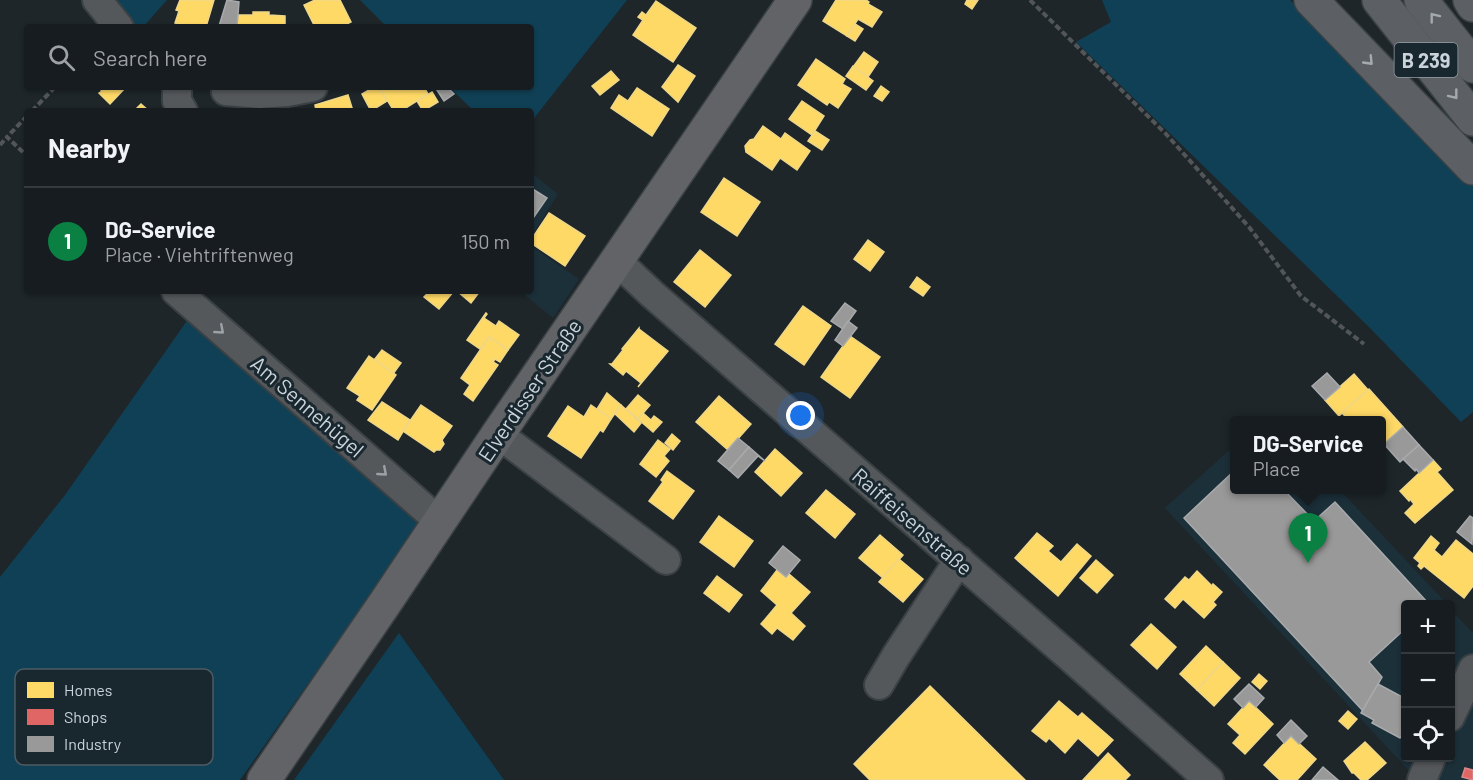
<!DOCTYPE html>
<meta charset="utf-8">
<style>
:root{--surface:#161c20;--page:#23292d;--text:#f1f3f6;--muted:#9ea1a5;--line:#353a3e;--accent:#0b8043}
body{margin:0;font-family:Barlow,sans-serif;background:var(--page);color:var(--text)}
.controls{position:absolute;right:18px;bottom:18px;display:grid;overflow:hidden;border-radius:6px;box-shadow:0 2px 4px #0004}
.controls button{width:54px;height:54px;display:grid;place-items:center;padding:0;border:0;border-bottom:2px solid var(--line);background:var(--surface);color:var(--text);font:30px sans-serif}
.you{position:absolute;left:801px;top:416px;width:21px;height:21px;margin:-15px;border:4px solid #fff;border-radius:50%;background:#1a73e8;box-shadow:0 0 0 9px #1a73e833}
.badge{display:grid;place-items:center;width:39px;height:39px;border-radius:50%;background:var(--accent);color:#fff;font-size:20px;font-weight:700}
.pin{position:absolute;translate:-50% -50px;filter:drop-shadow(0 2px 3px #0008)}
.pin::after{content:'';position:absolute;top:32px;width:21px;height:18px;background:inherit;clip-path:polygon(0 0,100% 0,50% 100%)}
.popup{position:absolute;left:1230px;top:416px;width:156px;height:78px;box-sizing:border-box;display:grid;place-content:center;border-radius:6px;background:var(--surface);filter:drop-shadow(0 2px 4px #0005);font-size:20px;white-space:nowrap;color:var(--muted)}
.popup b{font-size:22px;color:var(--text)}
.popup::after{content:'';position:absolute;left:50%;top:100%;margin-left:-12px;border:12px solid transparent;border-top-color:var(--surface)}
.list{margin:0;padding:0;list-style:none}
h2{display:flex;justify-content:space-between;align-items:center;height:78px;margin:0;padding:0 24px;font-size:26px}
h2 small{font-size:20px;font-weight:400;color:var(--muted)}
.list li{display:grid;grid-template-columns:39px 1fr auto;gap:18px;align-items:center;box-sizing:border-box;height:108px;padding:0 24px;border-top:2px solid var(--line)}
.list b{display:block;font-size:22px;white-space:nowrap}
.list p{margin:0;font-size:20px;white-space:nowrap;color:var(--muted)}
.list em{font-size:20px;font-style:normal;color:var(--muted)}
.icon{flex:none;width:33px;height:33px;fill:none;stroke:currentColor;stroke-width:2;stroke-linecap:round;stroke-linejoin:round}
.map{position:relative;flex:none;width:1473px;height:780px;overflow:hidden}
.search{position:absolute;background:var(--surface);box-shadow:0 2px 4px #0004;left:24px;top:24px;width:510px;height:66px;display:flex;align-items:center;gap:15px;box-sizing:border-box;padding:0 21px;border-radius:6px;color:var(--muted);font-size:22px}
.panel{position:absolute;background:var(--surface);box-shadow:0 2px 4px #0004;left:24px;top:108px;width:510px;height:186px;border-radius:6px}
.map>svg:first-child{display:block}
.built{fill:#1c303a}
.green{fill:#104055}
.homes{fill:#ffd966;stroke:#efd788;stroke-width:1.5}
.shops{fill:#e06666;stroke:#d98788;stroke-width:1.5}
.industry{fill:#999;stroke:#a8aaac;stroke-width:1.5}
.lines{fill:none;stroke-linecap:round;stroke-linejoin:round}
.minor-casing{stroke:#3a4145;stroke-width:32}
.major-casing{stroke:#3a4145;stroke-width:36}
.highway-casing{stroke:#3a4145;stroke-width:36}
.path{stroke:#535658;stroke-width:4;stroke-dasharray:6 3;stroke-linecap:butt}
.minor{stroke:#55585b;stroke-width:28}
.major{stroke:#616366;stroke-width:33}
.highway{stroke:#5c6064;stroke-width:33}
.oneway{stroke:#a4abb0}
.oneway2{stroke:#9ba2a7}
.labels{text-anchor:middle;dominant-baseline:central;stroke-width:6;stroke-linejoin:round;paint-order:stroke}
.shield{fill:#19272f;stroke:#959fa6;stroke-width:1.5}
.shield-label{font-size:20px;font-weight:bold;fill:#cad3d9}
.street-label{font-size:21px;fill:#cad3d9;stroke:#19272f}
.key{fill:#19272f;stroke:#4e5b62;stroke-width:1.5}
.key-label{font-size:16px;fill:#cad3d9}
</style>
<div class="map">
<svg width="1473" height="780" viewBox="0 0 1473 780">
<rect width="100%" height="100%" fill="#1e262a"/>
<g class="built">
<path d="M 531,173 L 558,194 L 531,237 Z"/>
<path d="M 531,246 L 579,279 L 553,318 L 520,291 L 531,291 Z"/>
<path d="M 1234,446 L 1234,490 L 1340,490 L 1447,604 L 1406,604 L 1406,758 L 1422,758 L 1413,775 L 1165,508 Z"/>
<path d="M 1450,609 L 1473,633 L 1473,655 L 1451,701 Z"/>
<path d="M 1473,693 L 1473,780 L 1433,780 L 1443,758 L 1450,758 L 1451,742 Z"/>
</g>
<g class="green">
<path d="M 112,0 L 167,0 L 143,27 L 136,27 Z"/>
<path d="M 360,0 L 627,0 L 531,122 L 531,111 L 474,111 L 449,87 L 531,87 L 531,27 L 387,27 Z"/>
<path d="M 1102,0 L 1290,0 L 1473,183 L 1473,412 L 1461,422 L 1369,327 L 1076,42 L 1111,22 Z"/>
<path d="M 191,315 L 424,519 L 240,780 L 0,780 L 0,577 L 65,495 Z"/>
<path d="M 399,633 L 504,780 L 294,780 Z"/>
</g>
<g class="homes">
<path d="M 180,0 L 214,0 L 206,27 L 189,27 L 175,23 L 179,11 L 176,10 Z"/>
<path d="M 315,0 L 340,0 L 351,22 L 341,27 L 315,27 L 304,5 Z"/>
<path d="M 836,0 L 866,0 L 869,2 L 868,4 L 882,12 L 872,27 L 858,19 L 847,36 L 823,21 Z"/>
<path d="M 967,0 L 978,0 L 972,9 L 965,4 Z"/>
<path d="M 656,1 L 696,28 L 673,62 L 633,35 L 643,20 L 638,17 L 642,12 L 646,15 Z"/>
<path d="M 253,12 L 269,12 L 269,15 L 285,16 L 285,27 L 237,27 L 237,15 L 253,15 Z"/>
<path d="M 855,24 L 863,29 L 855,41 L 847,36 Z"/>
<path d="M 864,52 L 878,62 L 868,77 L 853,67 Z"/>
<path d="M 816,59 L 845,79 L 842,84 L 851,89 L 838,108 L 829,102 L 827,105 L 798,85 Z"/>
<path d="M 678,65 L 695,76 L 678,102 L 662,87 Z"/>
<path d="M 853,66 L 873,81 L 866,90 L 846,76 Z"/>
<path d="M 611,71 L 619,80 L 600,95 L 592,86 Z"/>
<path d="M 881,86 L 889,92 L 882,101 L 874,96 Z"/>
<path d="M 98,87 L 126,87 L 110,104 L 99,93 L 102,91 Z"/>
<path d="M 374,87 L 379,87 L 387,101 L 371,111 L 362,94 Z"/>
<path d="M 379,87 L 424,87 L 428,94 L 401,111 L 394,111 Z"/>
<path d="M 637,88 L 669,109 L 652,136 L 611,108 L 619,95 L 628,101 Z"/>
<path d="M 432,92 L 438,102 L 423,111 L 417,101 Z"/>
<path d="M 348,95 L 353,111 L 316,111 L 315,105 Z"/>
<path d="M 802,101 L 824,116 L 812,135 L 789,119 Z"/>
<path d="M 141,104 L 149,111 L 134,111 Z"/>
<path d="M 763,126 L 781,139 L 785,133 L 810,151 L 797,170 L 780,158 L 772,170 L 746,152 L 745,146 L 750,140 L 754,139 Z"/>
<path d="M 815,131 L 829,140 L 822,150 L 808,141 Z"/>
<path d="M 724,178 L 760,202 L 737,236 L 701,212 Z"/>
<path d="M 549,213 L 585,236 L 565,266 L 531,243 L 531,240 Z"/>
<path d="M 868,240 L 884,252 L 870,271 L 854,259 Z"/>
<path d="M 700,250 L 731,275 L 705,307 L 674,282 Z"/>
<path d="M 917,277 L 930,287 L 923,296 L 910,287 Z"/>
<path d="M 430,291 L 454,291 L 439,309 L 424,297 Z"/>
<path d="M 457,291 L 480,291 L 471,303 Z"/>
<path d="M 803,306 L 831,326 L 804,365 L 775,344 Z"/>
<path d="M 486,313 L 487,314 L 484,318 L 496,326 L 499,321 L 519,335 L 508,350 L 489,337 L 480,349 L 467,340 Z"/>
<path d="M 639,328 L 639,329 L 668,351 L 638,387 L 641,383 L 626,371 L 623,375 L 610,364 L 612,364 L 623,350 L 622,349 Z"/>
<path d="M 850,336 L 880,357 L 850,398 L 821,377 Z"/>
<path d="M 489,337 L 508,350 L 500,362 L 495,359 L 493,362 L 498,365 L 473,401 L 464,394 L 470,385 L 461,378 Z"/>
<path d="M 382,350 L 401,363 L 393,374 L 374,360 Z"/>
<path d="M 369,356 L 396,375 L 372,410 L 357,400 L 360,396 L 347,388 Z"/>
<path d="M 1354,374 L 1368,390 L 1339,416 L 1325,400 Z"/>
<path d="M 1369,389 L 1403,427 L 1382,446 L 1382,420 L 1349,420 L 1342,413 Z"/>
<path d="M 607,393 L 621,405 L 611,419 L 597,409 Z"/>
<path d="M 638,395 L 650,405 L 638,419 L 626,409 Z"/>
<path d="M 719,396 L 751,424 L 728,450 L 696,422 Z"/>
<path d="M 382,402 L 410,420 L 398,440 L 368,420 Z"/>
<path d="M 421,405 L 452,426 L 442,440 L 444,444 L 440,450 L 436,450 L 434,452 L 403,431 Z"/>
<path d="M 591,405 L 611,419 L 603,432 L 600,430 L 581,458 L 548,436 L 568,406 L 584,417 Z"/>
<path d="M 621,405 L 641,423 L 634,432 L 615,414 Z"/>
<path d="M 643,413 L 651,420 L 654,416 L 662,422 L 653,432 L 638,419 Z"/>
<path d="M 672,434 L 680,441 L 673,450 L 665,443 Z"/>
<path d="M 658,440 L 670,449 L 664,456 L 669,461 L 656,477 L 640,464 Z"/>
<path d="M 775,449 L 802,473 L 781,496 L 755,472 Z"/>
<path d="M 1433,460 L 1441,469 L 1437,472 L 1453,490 L 1415,523 L 1405,513 L 1414,504 L 1410,499 L 1409,501 L 1400,491 Z"/>
<path d="M 667,471 L 694,491 L 673,519 L 649,501 L 663,482 L 661,480 Z"/>
<path d="M 826,490 L 855,514 L 835,538 L 806,513 Z"/>
<path d="M 719,516 L 753,541 L 734,567 L 700,542 Z"/>
<path d="M 1037,533 L 1053,546 L 1048,551 L 1061,562 L 1077,544 L 1091,556 L 1058,596 L 1015,558 Z"/>
<path d="M 880,535 L 903,555 L 883,578 L 859,558 Z"/>
<path d="M 1431,536 L 1439,543 L 1434,550 L 1442,557 L 1456,540 L 1473,554 L 1473,586 L 1464,598 L 1424,566 L 1421,569 L 1418,566 L 1420,563 L 1414,558 Z"/>
<path d="M 899,559 L 923,579 L 903,602 L 879,582 Z"/>
<path d="M 1096,560 L 1113,575 L 1097,593 L 1080,578 Z"/>
<path d="M 777,570 L 786,577 L 789,574 L 810,592 L 791,613 L 805,626 L 793,640 L 777,628 L 772,634 L 761,624 L 777,605 L 761,591 Z"/>
<path d="M 1197,571 L 1212,586 L 1213,584 L 1222,592 L 1213,602 L 1216,605 L 1204,618 L 1183,599 L 1175,608 L 1165,599 L 1185,577 L 1189,580 Z"/>
<path d="M 717,576 L 742,595 L 729,612 L 704,593 Z"/>
<path d="M 1151,624 L 1176,647 L 1157,669 L 1131,645 Z"/>
<path d="M 1206,646 L 1223,662 L 1197,690 L 1180,674 Z"/>
<path d="M 1223,662 L 1240,678 L 1214,706 L 1197,690 Z"/>
<path d="M 1259,674 L 1267,681 L 1260,689 L 1252,682 Z"/>
<path d="M 930,686 L 1025,780 L 870,780 L 854,764 Z"/>
<path d="M 1059,701 L 1078,717 L 1082,713 L 1113,740 L 1098,756 L 1078,738 L 1065,753 L 1049,738 L 1046,742 L 1032,731 Z"/>
<path d="M 1249,701 L 1273,724 L 1245,754 L 1233,743 L 1240,735 L 1228,724 Z"/>
<path d="M 1348,711 L 1357,719 L 1348,729 L 1339,721 Z"/>
<path d="M 1291,736 L 1316,759 L 1297,780 L 1280,780 L 1264,765 Z"/>
<path d="M 1365,742 L 1386,763 L 1367,780 L 1361,780 L 1354,773 L 1352,773 L 1344,761 Z"/>
<path d="M 1108,753 L 1130,775 L 1125,780 L 1083,780 Z"/>
</g>
<path class="shops" d="M 1465,768 L 1473,770 L 1473,780 L 1462,777 Z"/>
<g class="industry">
<path d="M 227,0 L 239,2 L 237,27 L 219,26 Z"/>
<path d="M 435,87 L 447,87 L 454,94 L 444,101 Z"/>
<path d="M 531,188 L 547,198 L 531,221 Z"/>
<path d="M 845,303 L 856,311 L 843,329 L 831,321 Z"/>
<path d="M 848,321 L 857,328 L 843,346 L 835,340 Z"/>
<path d="M 1327,373 L 1340,387 L 1325,400 L 1312,386 Z"/>
<path d="M 1403,427 L 1419,445 L 1400,462 L 1384,444 Z"/>
<path d="M 738,438 L 749,447 L 729,470 L 718,461 Z"/>
<path d="M 1419,445 L 1433,460 L 1419,473 L 1416,469 L 1415,471 L 1403,459 Z"/>
<path d="M 749,447 L 765,461 L 758,456 L 738,478 L 729,470 Z"/>
<path d="M 1234,471 L 1234,490 L 1284,490 L 1314,521 L 1335,502 L 1429,604 L 1406,604 L 1406,628 L 1369,662 L 1382,677 L 1363,711 L 1184,518 Z"/>
<path d="M 1307,490 L 1320,490 L 1309,499 L 1303,493 Z"/>
<path d="M 1470,516 L 1473,518 L 1472,544 L 1457,532 Z"/>
<path d="M 783,546 L 800,560 L 786,577 L 769,563 Z"/>
<path d="M 1249,684 L 1264,698 L 1256,707 L 1249,701 L 1243,708 L 1234,699 Z"/>
<path d="M 1378,684 L 1406,699 L 1406,728 L 1400,738 L 1372,723 L 1374,720 L 1361,713 Z"/>
<path d="M 1291,720 L 1307,736 L 1299,744 L 1291,736 L 1284,743 L 1277,735 Z"/>
<path d="M 1323,767 L 1338,780 L 1312,780 Z"/>
</g>
<g class="lines">
<g class="minor-casing">
<g id="minor">
<path d="M 97,0 L 119,27"/>
<path d="M 177,87 L 177,101 L 183,111"/>
<path d="M 226,91 L 259,94 L 287,92 L 313,87"/>
<path d="M 617,261 L 652,294 L 1071,658 L 1209,780"/>
<path d="M 176,291 L 440,522"/>
<path d="M 498,434 L 666,560"/>
<path d="M 879,685 L 896,656 L 959,560"/>
<path d="M 1450,717 L 1473,669"/>
<path d="M 1422,780 L 1431,758"/>
</g>
</g>
<g class="major-casing">
<path id="major" d="M 264,780 L 385,603 L 498,434 L 795,0"/>
</g>
<g class="highway-casing">
<g id="highway">
<path d="M 1311,0 L 1473,168"/>
<path d="M 1379,0 L 1473,119"/>
<path d="M 1421,0 L 1473,66"/>
<path d="M 1470,0 L 1473,5"/>
</g>
</g>
<g class="path">
<path d="M 1030,0 L 1166,134 L 1249,227 L 1301,296 L 1364,344"/>
<path d="M 32,111 L 55,87"/>
<path d="M 27,116 L 7,137 L 27,156"/>
<path d="M 0,145 L 7,137"/>
</g>
<use href="#minor" class="minor"/>
<use href="#major" class="major"/>
<use href="#highway" class="highway"/>
</g>
<defs><path id="oneway-chevron" d="M-2-3.5L2.5 0L-2 3.5" fill="none" stroke-width="1.6" stroke-linecap="round" stroke-linejoin="round" transform="scale(1.5)"/></defs>
<g class="oneway">
<use href="#oneway-chevron" transform="translate(1434 17) rotate(-128)"/>
<use href="#oneway-chevron" transform="translate(1369 61) rotate(46)"/>
<use href="#oneway-chevron" transform="translate(1454 95) rotate(52)"/>
</g>
<g class="oneway2">
<use href="#oneway-chevron" transform="translate(220 330) rotate(41)"/>
<use href="#oneway-chevron" transform="translate(383 472) rotate(41)"/>
</g>
<g class="labels">
<rect class="shield" x="1394.5" y="43" width="63" height="34" rx="4.5"/>
<g class="shield-label">
<text x="1426" y="60">B 239</text>
</g>
<g class="street-label">
<text transform="translate(529 390) rotate(-56)">Elverdisser Straße</text>
<text transform="translate(308 406) rotate(41)">Am Sennehügel</text>
<text transform="translate(913 521) rotate(41)">Raiffeisenstraße</text>
</g>
</g>
<rect x="15" y="669" width="198" height="96" rx="9" class="key"/>
<rect x="27" y="682" width="27" height="16" fill="#ffd966"/>
<rect x="27" y="709" width="27" height="16" fill="#e06666"/>
<rect x="27" y="736" width="27" height="16" fill="#999"/>
<g class="key-label">
<text x="64" y="696">Homes</text>
<text x="64" y="723">Shops</text>
<text x="64" y="750">Industry</text>
</g>
</svg>
<div class="controls">
<button>+</button>
<button>−</button>
<button><svg class="icon" aria-label="locate" viewBox="0 0 24 24"><circle cx="12" cy="12" r="6"/><path d="M12 2v4M12 18v4M2 12h4M18 12h4"/></svg></button>
</div>
<div class="you"></div>
<div class="pin badge" style="left:1308px;top:563px">1</div>
<div class="popup"><b>DG-Service</b>Place</div>
<div class="search"><svg class="icon" aria-label="search" viewBox="0 0 24 24"><circle cx="10" cy="10" r="6"/><path d="M15 15l6 6"/></svg>Search here</div>
<section class="panel">
<h2>Nearby<small></small></h2>
<ul class="list">
<li><span class="badge">1</span><div><b>DG-Service</b><p>Place · Viehtriftenweg</p></div><em>150 m</em></li>
</ul>
</section>
</div>
